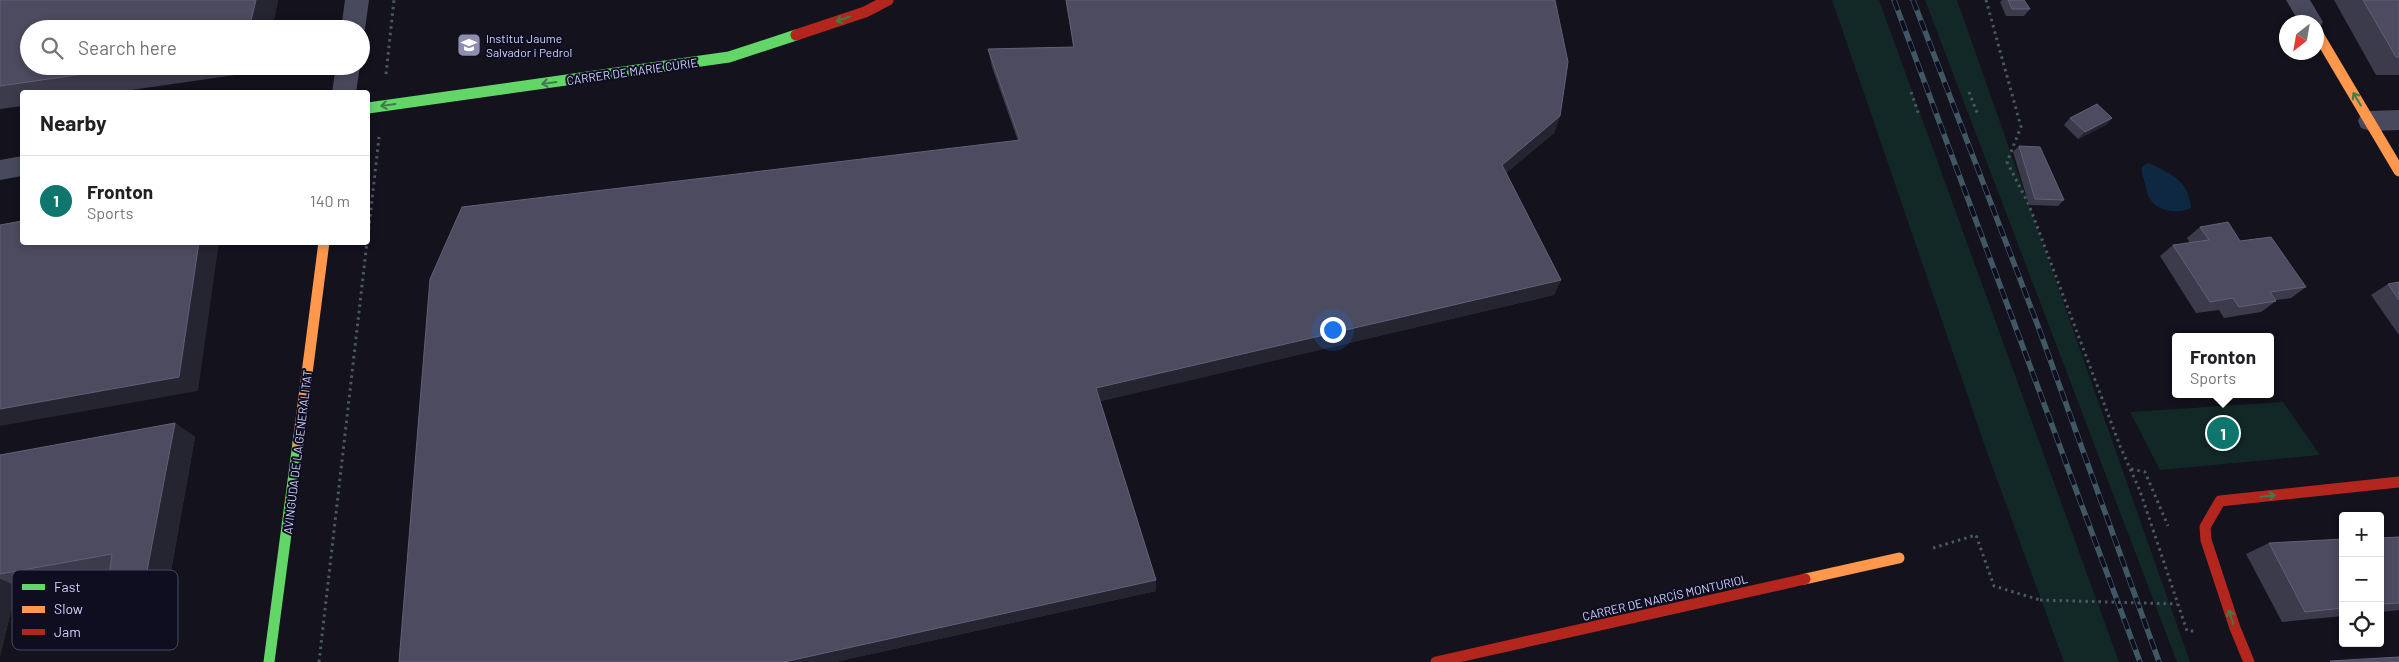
<!DOCTYPE html>
<meta charset="utf-8">
<style>
:root{--surface:#fff;--page:#f2f2f2;--text:#202124;--muted:#757577;--line:#e0e0e0;--accent:#0f766e}
body{margin:0;font-family:Barlow,sans-serif;background:var(--page);color:var(--text)}
.controls{position:absolute;right:15px;bottom:15px;display:grid;overflow:hidden;border-radius:5px;box-shadow:0 2px 8px #0003}
.controls button{width:45px;height:45px;display:grid;place-items:center;padding:0;border:0;border-bottom:1px solid var(--line);background:var(--surface);color:var(--text);font:25px sans-serif}
.compass{position:absolute;left:2279px;top:15px;width:45px;height:45px;border-radius:50%;background:var(--surface);box-shadow:0 2px 8px #0003;rotate:211deg}
.you{position:absolute;left:1332px;top:329px;width:18px;height:18px;margin:-12px;border:4px solid #fff;border-radius:50%;background:#1a73e8;box-shadow:0 0 0 8px #1a73e833}
.badge{display:grid;place-items:center;width:32px;height:32px;border-radius:50%;background:var(--accent);color:#fff;font-size:16px;font-weight:700}
.pin{position:absolute;translate:-50% -50%;border:2px solid #fff;box-shadow:0 1px 5px #0006}
.popup{position:absolute;left:2172px;top:333px;width:102px;height:65px;box-sizing:border-box;display:grid;place-content:center;border-radius:5px;background:var(--surface);filter:drop-shadow(0 1px 4px #0005);font-size:16px;white-space:nowrap;color:var(--muted)}
.popup b{font-size:19px;color:var(--text)}
.popup::after{content:'';position:absolute;left:50%;top:100%;margin-left:-10px;border:10px solid transparent;border-top-color:var(--surface)}
.list{margin:0;padding:0;list-style:none}
h2{display:flex;justify-content:space-between;align-items:center;height:65px;margin:0;padding:0 20px;font-size:21px}
h2 small{font-size:16px;font-weight:400;color:var(--muted)}
.list li{display:grid;grid-template-columns:32px 1fr auto;gap:15px;align-items:center;box-sizing:border-box;height:90px;padding:0 20px;border-top:1px solid var(--line)}
.list b{display:block;font-size:19px;white-space:nowrap}
.list p{margin:0;font-size:16px;white-space:nowrap;color:var(--muted)}
.list em{font-size:16px;font-style:normal;color:var(--muted)}
.icon{flex:none;width:28px;height:28px;fill:none;stroke:currentColor;stroke-width:2;stroke-linecap:round;stroke-linejoin:round}
.map{position:relative;flex:none;width:2399px;height:662px;overflow:hidden}
.search{position:absolute;background:var(--surface);box-shadow:0 2px 8px #0003;left:20px;top:20px;width:350px;height:55px;display:flex;align-items:center;gap:12px;box-sizing:border-box;padding:0 18px;border-radius:28px;color:var(--muted);font-size:19px}
.panel{position:absolute;background:var(--surface);box-shadow:0 2px 8px #0003;left:20px;top:90px;width:350px;height:155px;border-radius:5px}
.map>svg:first-child{display:block}
.green{fill:#122826}
.water{fill:#0f2841}
.lines{fill:none;stroke-linecap:round;stroke-linejoin:round}
.path{stroke:#495962;stroke-width:3;stroke-dasharray:2.5 4;stroke-linecap:butt}
.street{fill:#48495d;fill-rule:evenodd}
.fast{stroke:#63d668;stroke-width:11}
.slow{stroke:#ff974d;stroke-width:11}
.jam{stroke:#b3261e;stroke-width:11}
.rail-casing{stroke:#405864;stroke-width:5.5}
.rail{stroke:#0f0e21;stroke-width:4;stroke-dasharray:11;stroke-linecap:butt}
.path-bridge{stroke:#495962;stroke-width:3;stroke-dasharray:2.5 4;stroke-linecap:butt}
.wall{fill:#3c3b4c}
.shaded-wall{fill:#252431}
.building{fill:#4c4b5f;stroke:#616078}
.oneway{stroke:#3d7c48}
.labels{text-anchor:middle;dominant-baseline:central;stroke-width:4;stroke-linejoin:round;paint-order:stroke}
.poi-label{font-size:12px;fill:#d0d1fd;stroke:#0f0e21;text-anchor:start}
.street-label{font-size:12px;fill:#d0d1fd;stroke:#0f0e21}
.key{fill:#0f0e21;stroke:#494863;stroke-width:1}
.key-label{font-size:14px;fill:#d0d1fd}
</style>
<div class="map">
<svg width="2399" height="662" viewBox="0 0 2399 662">
<rect width="100%" height="100%" fill="#13121d"/>
<g class="green">
<path d="M 1832,0 L 1879,0 L 2119,662 L 2064,662 L 1988,455 Z"/>
<path d="M 1925,0 L 1957,0 L 2190,662 L 2177,662 Z"/>
<path d="M 2283,402 L 2320,455 L 2160,470 L 2130,412 Z"/>
</g>
<path class="water" d="M 2148,163 C 2171,173 2189,181 2191,208 C 2178,214 2158,212 2150,199 C 2147,194 2146,188 2145,183 C 2143,177 2141,173 2142,167 Z"/>
<g class="lines">
<g class="path">
<path d="M 1986,0 L 2021,127 L 2007,162 L 2029,205 L 2120,446 L 2140,491 L 2187,631 L 2197,631"/>
<path d="M 386,74 L 394,0"/>
<path d="M 1911,92 L 1919,115"/>
<path d="M 1969,92 L 1978,115"/>
<path d="M 368,236 L 379,137"/>
<path d="M 2131,469 L 2145,472 L 2168,526"/>
<path d="M 1933,548 L 1976,535 L 1994,586 L 2040,600"/>
<path d="M 319,662 L 367,242"/>
</g>
<g class="street">
<path d="M 345,0 L 369,0 L 365,29 L 361,35 L 361,29 L 341,29 Z"/>
<path d="M 2286,0 L 2310,0 L 2323,22 L 2319,28 L 2316,29 L 2316,22 L 2299,22 Z"/>
<path d="M 336,66 L 360,66 L 356,92 L 332,92 Z"/>
<path d="M 2399,110 L 2399,130 L 2370,131 L 2361,128 L 2358,121 L 2361,114 L 2370,111 Z"/>
<path d="M 22,156 L 22,176 L 0,180 L 0,160 Z"/>
</g>
<g class="fast">
<path d="M 368,108 L 729,57 L 796,35"/>
<path d="M 269,662 L 298,443"/>
</g>
<g class="slow">
<path d="M 2316,31 L 2399,171"/>
<path d="M 298,443 L 324,242"/>
<path d="M 1805,579 L 1899,558"/>
</g>
<g class="jam">
<path d="M 796,35 L 865,12 L 888,0"/>
<path d="M 1436,662 L 1805,579"/>
<path d="M 2249,662 L 2235,628 L 2206,540 L 2205,527 L 2220,501 L 2399,482"/>
</g>
<g class="rail-casing">
<g id="rail">
<path d="M 1894,0 L 2140,662"/>
<path d="M 1913,0 L 2038,326 L 2159,662"/>
</g>
</g>
<use href="#rail" class="rail"/>
<path class="path-bridge" d="M 2040,600 L 2177,604"/>
</g>
<g class="wall">
<path d="M 0,0 L 278,0 L 272,29 L 29,29 L 29,66 L 264,66 L 263,71 L 117,92 L 22,92 L 22,106 L 0,109 Z"/>
<path d="M 1066,0 L 1555,0 L 1560,116 L 1554,133 L 1506,173 L 1561,280 L 1554,295 L 1100,401 L 1156,580 L 1156,591 L 835,662 L 399,662 L 1018,141 L 992,67 L 988,49 L 1073,47 Z"/>
<path d="M 2002,0 L 2024,0 L 2030,9 L 2024,16 L 2006,16 L 2000,2 Z"/>
<path d="M 2334,0 L 2399,0 L 2399,75 L 2376,75 Z"/>
<path d="M 2070,118 L 2112,118 L 2106,125 L 2078,139 L 2064,125 Z"/>
<path d="M 2019,146 L 2064,200 L 2058,206 L 2029,205 L 2013,152 Z"/>
<path d="M 2200,227 L 2240,241 L 2306,287 L 2291,298 L 2276,300 L 2276,301 L 2261,312 L 2224,318 L 2219,310 L 2196,313 L 2160,256 L 2173,245 L 2190,243 L 2187,238 Z"/>
<path d="M 2399,282 L 2399,335 L 2371,295 L 2388,284 Z"/>
<path d="M 175,423 L 195,437 L 169,582 L 131,593 L 108,583 L 110,570 L 17,586 L 0,656 L 0,455 Z"/>
<path d="M 2399,537 L 2399,610 L 2380,612 L 2380,538 Z"/>
<path d="M 2343,539 L 2343,616 L 2282,622 L 2246,554 L 2269,543 Z"/>
</g>
<g class="shaded-wall">
<path d="M 256,0 L 278,0 L 272,29 L 249,29 Z"/>
<path d="M 258,66 L 264,66 L 263,71 Z"/>
<path d="M 1560,116 L 1554,133 L 1496,181 L 1502,165 Z"/>
<path d="M 2112,118 L 2106,125 L 2078,139 L 2085,132 Z"/>
<path d="M 199,242 L 219,242 L 198,391 L 0,426 L 0,409 Z"/>
<path d="M 1561,280 L 1554,295 L 1098,402 L 1096,388 Z"/>
<path d="M 175,423 L 195,437 L 169,582 L 131,593 L 108,583 Z"/>
<path d="M 0,579 L 17,586 L 0,656 Z"/>
<path d="M 1156,580 L 1156,591 L 835,662 L 784,662 Z"/>
</g>
<g class="building">
<path d="M 0,0 L 256,0 L 249,29 L 29,29 L 29,66 L 139,66 L 0,86 Z"/>
<path d="M 1066,0 L 1555,0 L 1568,62 L 1560,116 L 1502,165 L 1561,280 L 1096,388 L 1156,580 L 784,662 L 399,662 L 430,279 L 462,207 L 1020,140 L 988,49 L 1074,47 Z"/>
<path d="M 2008,0 L 2024,0 L 2030,9 L 2012,9 Z"/>
<path d="M 2363,0 L 2399,0 L 2399,57 L 2396,57 Z"/>
<path d="M 2097,104 L 2112,118 L 2085,132 L 2070,118 Z"/>
<path d="M 2019,146 L 2040,147 L 2064,200 L 2035,199 Z"/>
<path d="M 22,221 L 22,242 L 199,242 L 179,377 L 0,409 L 0,225 Z"/>
<path d="M 2228,222 L 2240,241 L 2271,237 L 2306,287 L 2270,292 L 2276,301 L 2239,307 L 2233,298 L 2210,302 L 2173,245 L 2209,240 L 2200,227 Z"/>
<path d="M 2399,282 L 2399,300 L 2388,284 Z"/>
<path d="M 175,423 L 147,571 L 108,583 L 112,554 L 0,574 L 0,455 Z"/>
<path d="M 2399,537 L 2399,603 L 2380,604 L 2380,538 Z"/>
<path d="M 2343,539 L 2343,608 L 2305,612 L 2269,543 Z"/>
<path d="M 2399,657 L 2399,662 L 2331,662 L 2330,661 Z"/>
</g>
<defs><path id="oneway-shaft" d="M-6 0H5M1.5-3L5.5 0L1.5 3" fill="none" stroke-width="1.6" stroke-linecap="round" stroke-linejoin="round" transform="scale(1.25)"/></defs>
<g class="oneway">
<use href="#oneway-shaft" transform="translate(843 19) rotate(161)"/>
<use href="#oneway-shaft" transform="translate(549 83) rotate(172)"/>
<use href="#oneway-shaft" transform="translate(2357 99) rotate(-121)"/>
<use href="#oneway-shaft" transform="translate(388 105) rotate(172)"/>
<use href="#oneway-shaft" transform="translate(2268 496) rotate(-6)"/>
<use href="#oneway-shaft" transform="translate(2231 617) rotate(-108)"/>
</g>
<defs>
<g id="school-square" transform="scale(1.25)"><rect x="-9" y="-9" width="18" height="18" rx="4" fill="#8e8eaf" stroke="#0f0e21"/><path d="M0-5L7-2L0 1L-7-2ZM-4 1L0 2.5L4 1V4Q0 6-4 4Z" fill="#fff"/></g>
</defs>
<g fill-rule="evenodd">
<use href="#school-square" x="469" y="45"/>
</g>
<g class="labels">
<g class="poi-label">
<text x="486" y="38">Institut Jaume<tspan x="486" dy="14">Salvador i Pedrol</tspan></text>
</g>
<g class="street-label">
<text transform="translate(632 71) rotate(-8)">CARRER DE MARIE CURIE</text>
<text transform="translate(297 452) rotate(-83)">AVINGUDA DE LA GENERALITAT</text>
<text transform="translate(1665 597) rotate(-13)">CARRER DE NARCÍS MONTURIOL</text>
</g>
</g>
<rect x="12" y="570" width="166" height="80" rx="8" class="key"/>
<rect x="22" y="584" width="23" height="6" fill="#63d668"/>
<rect x="22" y="606" width="23" height="7" fill="#ff974d"/>
<rect x="22" y="629" width="23" height="6" fill="#b3261e"/>
<g class="key-label">
<text x="54" y="592">Fast</text>
<text x="54" y="614">Slow</text>
<text x="54" y="637">Jam</text>
</g>
</svg>
<div class="controls">
<button>+</button>
<button>−</button>
<button><svg class="icon" aria-label="locate" viewBox="0 0 24 24"><circle cx="12" cy="12" r="6"/><path d="M12 2v4M12 18v4M2 12h4M18 12h4"/></svg></button>
</div>
<svg class="compass" viewBox="-18 -18 36 36"><path d="M0-13l5 13h-10z" fill="#e53935"/><path d="M0 13l5-13h-10z" fill="#757577"/></svg>
<div class="you"></div>
<div class="pin badge" style="left:2223px;top:433px">1</div>
<div class="popup"><b>Fronton</b>Sports</div>
<div class="search"><svg class="icon" aria-label="search" viewBox="0 0 24 24"><circle cx="10" cy="10" r="6"/><path d="M15 15l6 6"/></svg>Search here</div>
<section class="panel">
<h2>Nearby<small></small></h2>
<ul class="list">
<li><span class="badge">1</span><div><b>Fronton</b><p>Sports</p></div><em>140 m</em></li>
</ul>
</section>
</div>
